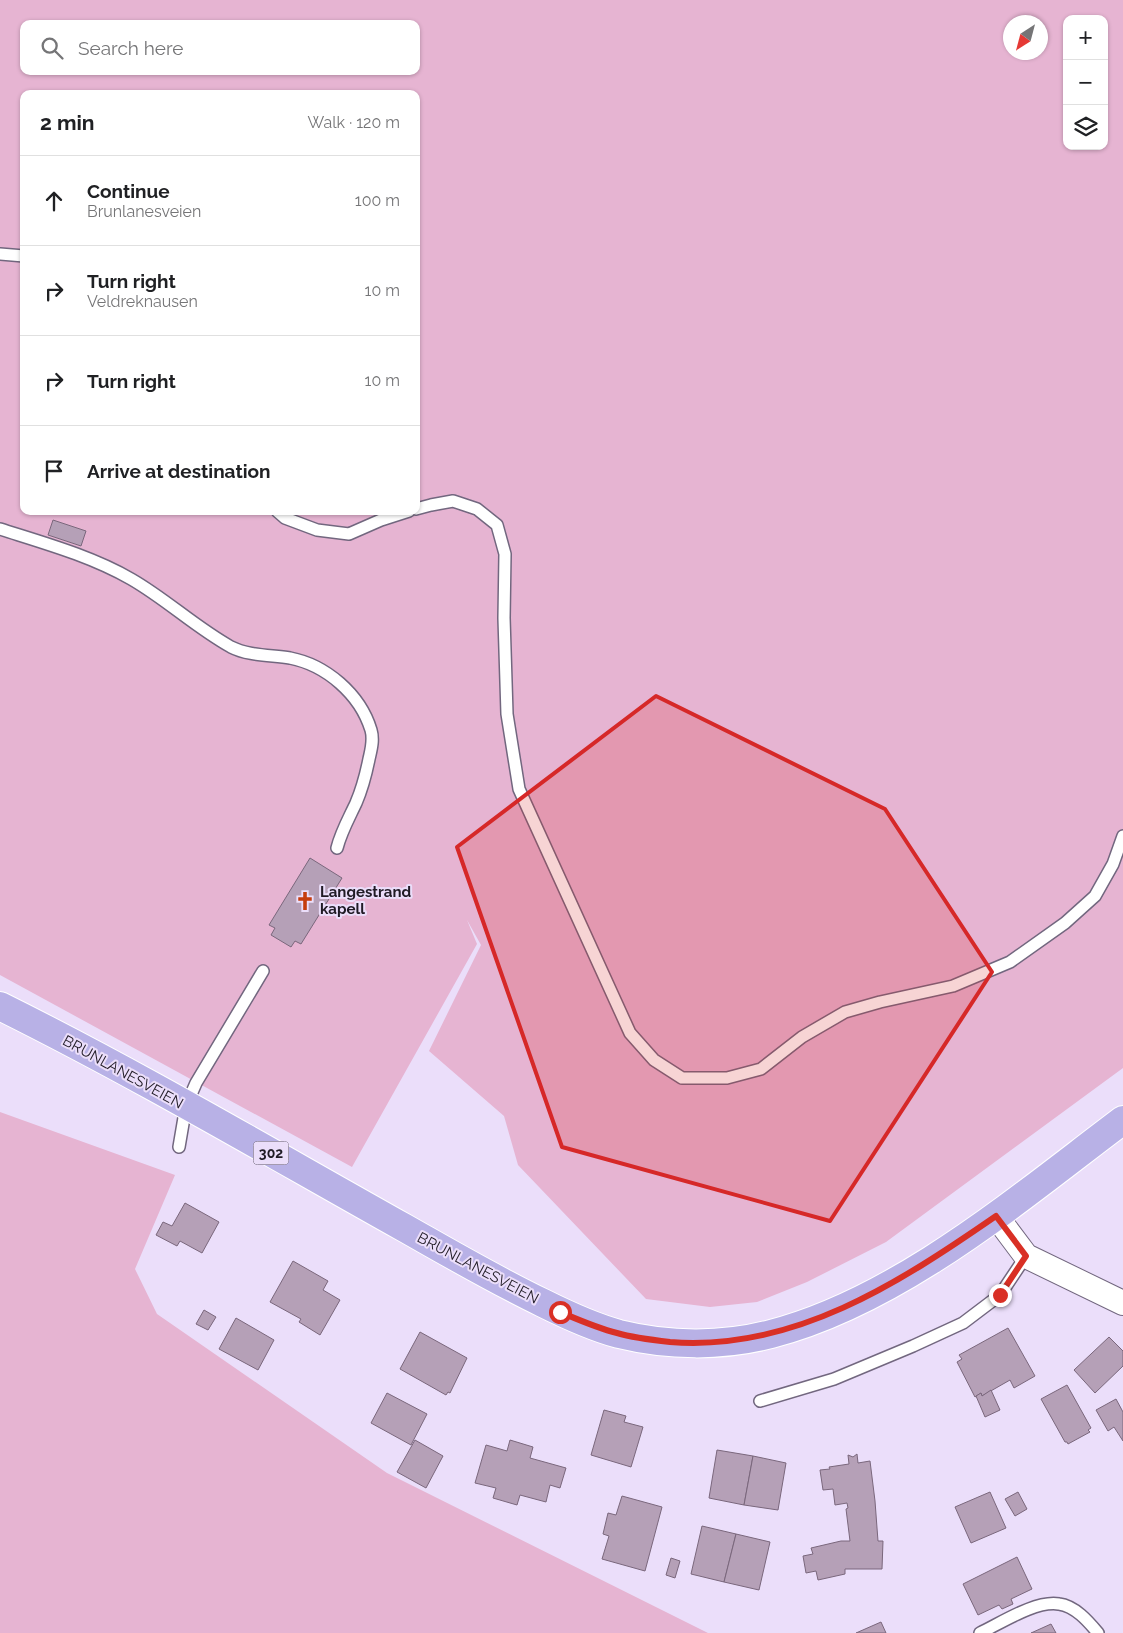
<!DOCTYPE html>
<meta charset="utf-8">
<style>
:root{--surface:#fff;--page:#f6f6f6;--text:#202124;--muted:#757577;--line:#e0e0e0}
body{margin:0;font-family:Raleway,sans-serif;background:var(--page);color:var(--text)}
.controls{position:absolute;right:15px;top:15px;display:grid;overflow:hidden;border-radius:10px;box-shadow:0 1px 4px #0004}
.controls button{width:45px;height:45px;display:grid;place-items:center;padding:0;border:0;border-bottom:1px solid var(--line);background:var(--surface);color:var(--text);font:25px sans-serif}
.compass{position:absolute;left:1003px;top:15px;width:45px;height:45px;border-radius:50%;background:var(--surface);box-shadow:0 1px 4px #0004;rotate:216deg}
.stop{position:absolute;width:15px;height:15px;margin:-11px;border:4px solid #d93025;border-radius:50%;background:#fff}
.stop.end{background:#d93025;border-color:#fff;box-shadow:0 1px 5px #0008}
.list{margin:0;padding:0;list-style:none}
h2{display:flex;justify-content:space-between;align-items:center;height:65px;margin:0;padding:0 20px;font-size:21px}
h2 small{font-size:16px;font-weight:400;color:var(--muted)}
.list li{display:grid;grid-template-columns:32px 1fr auto;gap:15px;align-items:center;box-sizing:border-box;height:90px;padding:0 20px;border-top:1px solid var(--line)}
.list b{display:block;font-size:19px;white-space:nowrap}
.list p{margin:0;font-size:16px;white-space:nowrap;color:var(--muted)}
.list em{font-size:16px;font-style:normal;color:var(--muted)}
.icon{flex:none;width:28px;height:28px;fill:none;stroke:currentColor;stroke-width:2;stroke-linecap:round;stroke-linejoin:round}
.map{position:relative;flex:none;width:1123px;height:1633px;overflow:hidden}
.search{position:absolute;background:var(--surface);box-shadow:0 1px 4px #0004;left:20px;top:20px;width:400px;height:55px;display:flex;align-items:center;gap:12px;box-sizing:border-box;padding:0 18px;border-radius:10px;color:var(--muted);font-size:19px}
.panel{position:absolute;background:var(--surface);box-shadow:0 1px 4px #0004;left:20px;top:90px;width:400px;height:425px;border-radius:10px}
.map>svg:first-child{display:block}
.green{fill:#e6b4d2;fill-rule:evenodd}
.building{fill:#b5a0b7;stroke:#7a677c}
.lines{fill:none;stroke-linecap:round;stroke-linejoin:round}
.service-casing{stroke:#72677f;stroke-width:14}
.minor-casing{stroke:#72677f;stroke-width:26}
.primary-casing{stroke:#fff;stroke-width:30}
.service{stroke:#fff;stroke-width:11}
.minor{stroke:#fff;stroke-width:24}
.primary{stroke:#b8b1e6;stroke-width:28}
.route{stroke:#d93025;stroke-width:6}
.marked{fill:#d62828;fill-opacity:0.2;stroke:#d62828;stroke-width:4;stroke-linejoin:round}
.labels{text-anchor:middle;dominant-baseline:central;stroke-width:4;stroke-linejoin:round;paint-order:stroke}
.shield{fill:#ebdefa;stroke:#5d5665;stroke-width:1}
.shield-label{font-size:14px;font-weight:bold;fill:#201b25}
.poi-label{font-size:15px;font-weight:bold;fill:#201b25;stroke:#ebdefa;text-anchor:start}
.street-label{font-size:15px;fill:#201b25;stroke:#ebdefa}
</style>
<div class="map">
<svg width="1123" height="1633" viewBox="0 0 1123 1633">
<rect width="100%" height="100%" fill="#ebdefa"/>
<g class="green">
<path d="M 0,0 L 1123,0 L 1123,1068 L 886,1242 L 807,1282 L 757,1302 L 710,1307 L 646,1299 L 518,1165 L 504,1116 L 429,1051 L 481,945 L 467,920 L 477,944 L 352,1167 L 0,975 ZM 1067,19 L 1104,19 L 1104,146 L 1067,146 ZM 1010,22 L 1040,22 L 1040,52 L 1010,52 ZM 24,24 L 416,24 L 416,71 L 24,71 ZM 24,94 L 416,94 L 416,511 L 24,511 Z"/>
<path d="M 0,1112 L 175,1175 L 135,1269 L 157,1314 L 387,1473 L 708,1633 L 0,1633 Z"/>
</g>
<g class="building">
<path d="M 53,520 L 86,531 L 81,546 L 48,535 Z"/>
<path d="M 310,858 L 342,878 L 301,944 L 295,941 L 291,947 L 271,935 L 275,928 L 269,925 Z"/>
<path d="M 185,1203 L 219,1222 L 202,1253 L 180,1241 L 177,1246 L 156,1235 L 163,1222 L 172,1226 Z"/>
<path d="M 293,1261 L 328,1281 L 323,1290 L 340,1300 L 320,1335 L 299,1322 L 301,1319 L 270,1302 Z"/>
<path d="M 204,1310 L 216,1317 L 208,1330 L 196,1324 Z"/>
<path d="M 236,1318 L 274,1340 L 258,1370 L 219,1349 Z"/>
<path d="M 1008,1328 L 1035,1376 L 1014,1388 L 1010,1380 L 982,1396 L 981,1393 L 975,1397 L 957,1362 L 962,1359 L 959,1355 Z"/>
<path d="M 420,1332 L 467,1358 L 450,1393 L 448,1392 L 446,1395 L 400,1369 Z"/>
<path d="M 1109,1337 L 1123,1351 L 1123,1366 L 1095,1393 L 1074,1370 Z"/>
<path d="M 1067,1385 L 1091,1428 L 1088,1430 L 1090,1432 L 1068,1444 L 1067,1442 L 1065,1442 L 1041,1399 Z"/>
<path d="M 991,1390 L 1000,1410 L 985,1417 L 976,1396 L 981,1393 L 982,1396 Z"/>
<path d="M 387,1393 L 427,1414 L 411,1445 L 371,1423 Z"/>
<path d="M 1116,1399 L 1123,1412 L 1123,1441 L 1114,1427 L 1108,1431 L 1096,1410 Z"/>
<path d="M 604,1410 L 626,1416 L 624,1422 L 643,1427 L 631,1467 L 591,1455 Z"/>
<path d="M 415,1440 L 443,1456 L 426,1488 L 397,1472 Z"/>
<path d="M 510,1440 L 533,1447 L 530,1458 L 566,1468 L 560,1488 L 550,1485 L 546,1502 L 520,1495 L 517,1505 L 493,1498 L 496,1488 L 475,1483 L 486,1445 L 507,1451 Z"/>
<path d="M 717,1450 L 753,1456 L 744,1505 L 709,1498 Z"/>
<path d="M 857,1454 L 858,1463 L 870,1461 L 875,1501 L 878,1541 L 883,1541 L 882,1569 L 845,1569 L 845,1574 L 818,1580 L 816,1571 L 806,1573 L 803,1556 L 813,1554 L 811,1548 L 841,1541 L 850,1541 L 846,1509 L 848,1508 L 847,1503 L 835,1505 L 833,1489 L 823,1490 L 820,1470 L 830,1469 L 829,1467 L 849,1464 L 848,1455 L 853,1457 Z"/>
<path d="M 753,1456 L 786,1463 L 778,1510 L 744,1505 Z"/>
<path d="M 990,1492 L 1006,1528 L 971,1543 L 955,1507 Z"/>
<path d="M 1018,1492 L 1027,1509 L 1015,1516 L 1005,1499 Z"/>
<path d="M 622,1496 L 662,1507 L 645,1571 L 602,1559 L 609,1536 L 603,1534 L 608,1513 L 616,1515 Z"/>
<path d="M 702,1526 L 736,1534 L 724,1582 L 691,1574 Z"/>
<path d="M 736,1534 L 770,1542 L 759,1590 L 724,1582 Z"/>
<path d="M 1017,1557 L 1032,1589 L 1011,1599 L 1013,1604 L 1002,1609 L 999,1605 L 978,1615 L 963,1584 Z"/>
<path d="M 671,1558 L 680,1561 L 675,1578 L 666,1575 Z"/>
<path d="M 881,1622 L 886,1633 L 856,1633 Z"/>
<path d="M 1051,1624 L 1056,1633 L 1031,1633 Z"/>
</g>
<g class="lines">
<g class="service-casing">
<g id="service">
<path d="M 0,254 L 24,256"/>
<path d="M 416,509 L 431,505 L 453,501 L 477,509 L 497,525 L 505,554 L 504,618 L 507,714 L 519,789 L 630,1033 L 654,1060 L 682,1078 L 727,1078 L 761,1069 L 802,1037 L 845,1012 L 880,1002 L 953,986 L 1010,962 L 1065,923 L 1095,896 L 1113,864 L 1123,836"/>
<path d="M 277,511 L 285,518 L 317,530 L 349,534 L 381,520 L 409,511"/>
<path d="M 0,529 C 44,543 91,556 131,579 C 166,599 195,627 231,647 C 249,656 270,655 290,658 C 326,665 360,694 371,730 C 374,740 371,750 369,759 C 366,774 362,789 356,803 C 349,818 341,832 337,848"/>
<path d="M 179,1147 L 186,1106 L 196,1083 L 263,971"/>
<path d="M 760,1401 L 834,1379 L 913,1346 L 963,1323 L 1000,1295 L 1026,1256"/>
<path d="M 980,1633 C 1001,1623 1036,1600 1059,1604 C 1075,1606 1088,1621 1098,1633"/>
</g>
</g>
<g class="minor-casing">
<path id="minor" d="M 996,1216 L 1026,1256 L 1123,1303"/>
</g>
<g class="primary-casing">
<path id="primary" d="M 0,1006 C 137,1074 269,1152 403,1227 C 449,1253 495,1280 543,1303 C 567,1315 593,1327 619,1334 C 668,1346 722,1347 771,1334 C 899,1301 1019,1198 1123,1120"/>
</g>
<use href="#service" class="service"/>
<use href="#minor" class="minor"/>
<use href="#primary" class="primary"/>
</g>
<g class="lines">
<path class="route" d="M 560,1312 C 579,1320 597,1328 617,1333 C 634,1338 652,1340 670,1342 C 793,1352 899,1283 996,1216 L 1026,1256 L 1000,1295"/>
</g>
<path class="marked" d="M 656,696 L 885,809 L 992,972 L 830,1221 L 562,1147 L 457,847 Z"/>
<defs>
<g id="church-bare" transform="scale(1.5)"><path d="M-1.2-6h2.4v3.5h3.3v2.4h-3.3V6h-2.4V-.1h-3.3v-2.4h3.3Z" fill="#c53d0d" stroke="#ebdefa" stroke-width="2.5" paint-order="stroke"/></g>
</defs>
<g fill-rule="evenodd">
<use href="#church-bare" x="305" y="901"/>
</g>
<g class="labels">
<rect class="shield" x="253.5" y="1141.5" width="35" height="23" rx="4"/>
<g class="shield-label">
<text x="271" y="1153">302</text>
</g>
<g class="poi-label">
<text x="320" y="892">Langestrand<tspan x="320" dy="17">kapell</tspan></text>
</g>
<g class="street-label">
<text transform="translate(123 1072) rotate(29)">BRUNLANESVEIEN</text>
<text transform="translate(478 1268) rotate(28)">BRUNLANESVEIEN</text>
</g>
</g>
</svg>
<div class="controls">
<button>+</button>
<button>−</button>
<button><svg class="icon" aria-label="layers" viewBox="0 0 24 24"><path d="M12 4l9 5-9 5-9-5zM3 14l9 5 9-5"/></svg></button>
</div>
<svg class="compass" viewBox="-18 -18 36 36"><path d="M0-13l5 13h-10z" fill="#e53935"/><path d="M0 13l5-13h-10z" fill="#757577"/></svg>
<div class="stop" style="left:560px;top:1312px"></div>
<div class="stop end" style="left:1000px;top:1295px"></div>
<div class="search"><svg class="icon" aria-label="search" viewBox="0 0 24 24"><circle cx="10" cy="10" r="6"/><path d="M15 15l6 6"/></svg>Search here</div>
<section class="panel">
<h2>2 min<small>Walk · 120 m</small></h2>
<ul class="list">
<li><svg class="icon" aria-label="ahead" viewBox="0 0 24 24"><path d="M12 20V5M6 11l6-6 6 6"/></svg><div><b>Continue</b><p>Brunlanesveien</p></div><em>100 m</em></li>
<li><svg class="icon" aria-label="right" viewBox="0 0 24 24"><path d="M7 20v-9h11M14 6l5 5-5 5"/></svg><div><b>Turn right</b><p>Veldreknausen</p></div><em>10 m</em></li>
<li><svg class="icon" aria-label="right" viewBox="0 0 24 24"><path d="M7 20v-9h11M14 6l5 5-5 5"/></svg><div><b>Turn right</b></div><em>10 m</em></li>
<li><svg class="icon" aria-label="arrive" viewBox="0 0 24 24"><path d="M6 21V4h12l-3 4 3 4H6"/></svg><div><b>Arrive at destination</b></div></li>
</ul>
</section>
</div>
